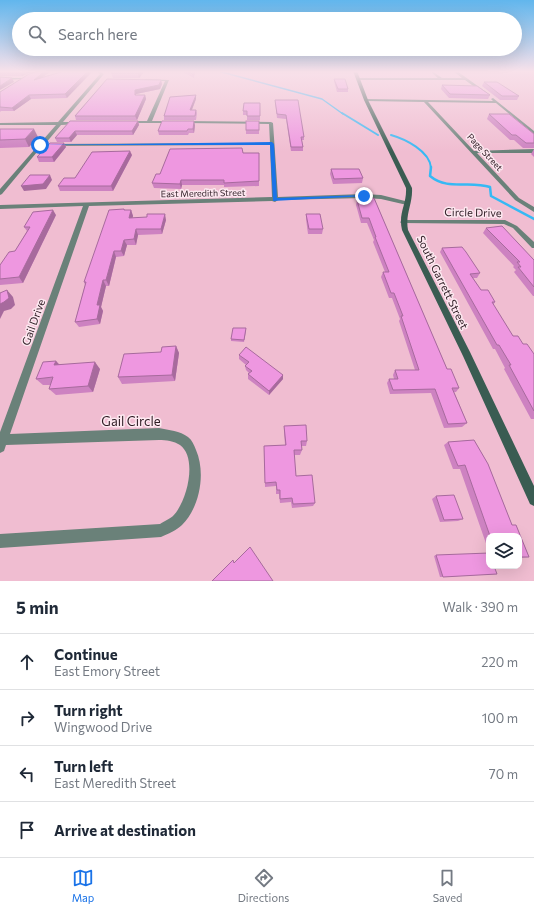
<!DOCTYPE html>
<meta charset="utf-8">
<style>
:root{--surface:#fff;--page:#f6f6f7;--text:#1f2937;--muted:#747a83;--line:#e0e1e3;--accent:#1a73e8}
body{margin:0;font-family:Commissioner,sans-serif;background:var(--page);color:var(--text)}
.controls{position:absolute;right:12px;bottom:12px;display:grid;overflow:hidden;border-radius:8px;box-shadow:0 4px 16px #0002}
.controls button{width:36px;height:36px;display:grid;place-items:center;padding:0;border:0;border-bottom:1px solid var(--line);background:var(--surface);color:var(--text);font:20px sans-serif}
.stop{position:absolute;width:12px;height:12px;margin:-9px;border:3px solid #1a73e8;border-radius:50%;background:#fff}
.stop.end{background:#1a73e8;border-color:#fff;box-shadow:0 1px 4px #0008}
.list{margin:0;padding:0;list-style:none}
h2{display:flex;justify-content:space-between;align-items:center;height:52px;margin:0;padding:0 16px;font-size:17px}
h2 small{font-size:13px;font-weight:400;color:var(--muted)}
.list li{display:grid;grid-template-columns:26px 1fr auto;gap:12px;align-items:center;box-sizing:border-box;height:56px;padding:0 16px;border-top:1px solid var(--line)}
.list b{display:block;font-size:15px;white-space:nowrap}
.list p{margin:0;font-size:13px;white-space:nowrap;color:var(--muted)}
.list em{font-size:13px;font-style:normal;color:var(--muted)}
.icon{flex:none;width:22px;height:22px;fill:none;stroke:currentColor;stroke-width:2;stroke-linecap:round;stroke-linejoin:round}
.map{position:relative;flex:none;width:534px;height:581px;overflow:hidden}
.search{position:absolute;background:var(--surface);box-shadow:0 4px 16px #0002;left:12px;right:12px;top:12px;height:44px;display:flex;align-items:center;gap:10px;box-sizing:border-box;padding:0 14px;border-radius:22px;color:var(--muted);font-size:15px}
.sheet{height:276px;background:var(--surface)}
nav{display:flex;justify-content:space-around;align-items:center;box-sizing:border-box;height:56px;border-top:1px solid var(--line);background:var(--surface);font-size:11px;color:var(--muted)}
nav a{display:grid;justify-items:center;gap:2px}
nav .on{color:var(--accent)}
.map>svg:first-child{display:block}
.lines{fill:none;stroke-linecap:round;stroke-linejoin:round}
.stream-far2{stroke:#36b9f4;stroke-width:1.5}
.stream-far1{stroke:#36b9f4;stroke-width:2}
.stream{stroke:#36b9f4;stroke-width:2.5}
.lane{fill:#6a8179;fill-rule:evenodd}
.street{fill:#6a8179;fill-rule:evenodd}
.secondary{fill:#3a5c52;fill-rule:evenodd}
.wall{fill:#cd82c1}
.shaded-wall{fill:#a76a9d}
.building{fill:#ee97e0;stroke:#a76a9d}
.route{fill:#1a73e8}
.labels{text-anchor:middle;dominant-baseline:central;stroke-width:3;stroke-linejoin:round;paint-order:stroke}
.far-street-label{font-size:9px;fill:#2d1b23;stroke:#fde8f0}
.street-label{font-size:11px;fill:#2d1b23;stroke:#fde8f0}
.near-street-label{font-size:13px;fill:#2d1b23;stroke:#fde8f0}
</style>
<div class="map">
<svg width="534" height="581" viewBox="0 0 534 581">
<rect width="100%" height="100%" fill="#f0bdd1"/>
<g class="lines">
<path class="stream-far2" d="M 218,71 L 322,99 L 343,114"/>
<g class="stream-far1">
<path d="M 342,113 L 378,135"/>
<path d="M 391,135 C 405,139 430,151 431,168"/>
</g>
<path class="stream" d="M 431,167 L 430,176 C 448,191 469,180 490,187 L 491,196 L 534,219"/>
<path class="lane" d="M 430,71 L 432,71 L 442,78 L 442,80 L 440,80 Z"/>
<g class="street">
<path d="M 96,71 L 100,71 L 104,74 L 63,122 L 79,122 L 81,123 L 81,124 L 61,125 L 45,144 L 270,143 L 269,124 L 185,123 L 183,122 L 185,121 L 271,122 L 273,123 L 278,197 L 364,194 L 381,195 L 409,202 L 410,203 L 407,205 L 381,199 L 364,198 L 278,200 L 275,202 L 272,201 L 89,206 L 10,434 L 159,428 C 169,430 180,431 188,437 C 192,440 194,445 196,450 C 206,473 200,507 182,525 C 177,530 168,534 161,537 L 0,548 L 0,534 L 160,524 C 164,521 170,519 173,516 C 187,502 198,458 180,445 C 174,441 166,440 159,440 L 6,445 L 4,451 L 0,453 L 0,432 L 83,206 L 0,209 L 0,205 L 272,197 L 270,145 L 42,146 L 2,194 L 0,195 L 0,189 L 56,125 L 0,125 L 0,123 L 58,122 L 100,74 Z"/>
<path d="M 453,71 L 457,71 L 486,92 L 483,93 L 465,80 L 359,80 L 357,79 L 359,78 L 462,78 Z"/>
<path d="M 0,78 L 22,78 L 24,79 L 0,80 Z"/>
<path d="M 145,79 L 169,80 L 152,121 L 173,121 L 173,123 L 127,123 L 125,122 L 127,121 L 147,121 L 165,81 L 144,81 Z"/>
<path d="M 493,98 L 534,131 L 534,134 L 496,103 L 428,102 L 474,151 L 534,149 L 534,153 L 477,153 L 519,198 L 534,207 L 534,212 L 515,200 L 424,102 L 366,101 L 364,100 L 366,99 L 493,101 L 491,99 Z"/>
<path d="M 403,220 L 505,220 L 517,226 L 534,242 L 534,248 L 532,248 L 513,228 L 504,224 L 401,223 L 400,222 Z"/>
</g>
<path class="secondary" d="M 353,71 L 357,71 L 368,100 L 412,188 C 413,204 405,213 408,230 L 470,352 L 534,486 L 534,506 L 530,504 L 463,356 L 402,230 C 398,213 407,204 406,188 L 364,100 Z"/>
</g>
<g class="wall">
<path d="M 0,71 L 34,71 L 22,76 L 0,76 Z"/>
<path d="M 51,71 L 43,77 L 64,71 L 67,98 L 31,99 L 14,111 L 1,111 L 0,112 L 0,92 Z"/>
<path d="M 145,71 L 139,78 L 113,78 L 111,73 Z"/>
<path d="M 183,71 L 195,71 L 194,78 L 183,72 Z"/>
<path d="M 334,79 L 348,89 L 348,92 L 337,92 L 334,81 Z"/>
<path d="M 161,80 L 162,84 L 160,89 L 136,94 L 136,95 L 145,95 L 146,99 L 137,120 L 76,120 L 75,116 Z"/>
<path d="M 484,82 L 519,96 L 517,100 L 500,100 L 482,86 Z"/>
<path d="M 442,85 L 490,95 L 488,99 L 449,98 L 441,89 Z"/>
<path d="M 196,99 L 192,110 L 196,110 L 197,113 L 196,120 L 164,120 L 164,116 Z"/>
<path d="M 275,100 L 304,137 L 304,140 L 302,140 L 303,147 L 303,151 L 291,151 L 286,119 L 277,118 Z"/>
<path d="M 260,103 L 260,120 L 247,120 L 247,115 L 243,115 L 243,111 Z"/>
<path d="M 489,114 L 534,134 L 534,148 L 523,148 L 514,140 L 510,140 L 487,119 Z"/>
<path d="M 70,121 L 138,121 L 139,125 L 133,135 L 77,135 L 71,142 L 57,142 L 55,138 Z"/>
<path d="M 259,121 L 259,134 L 246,134 L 246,130 Z"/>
<path d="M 195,125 L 194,133 L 189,133 L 188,135 L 159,135 L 158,131 Z"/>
<path d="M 0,129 L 38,137 L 29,147 L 0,148 Z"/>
<path d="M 64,143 L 66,147 L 54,162 L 39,162 L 37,157 Z"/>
<path d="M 534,149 L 534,157 L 531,154 Z"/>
<path d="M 243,153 L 259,153 L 259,186 L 224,187 L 224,185 L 182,185 L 181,189 L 154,188 L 152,183 L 160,174 Z"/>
<path d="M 132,155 L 113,191 L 60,191 L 58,186 L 75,178 Z"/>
<path d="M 331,169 L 363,178 L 362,183 L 333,184 L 330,174 Z"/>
<path d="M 374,198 L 447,369 L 459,388 L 456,392 L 454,392 L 467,423 L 462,427 L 444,428 L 431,393 L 390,394 L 387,383 L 389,379 L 394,379 L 393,375 L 395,370 L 415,370 L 399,321 L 400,319 L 392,298 L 389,298 L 381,277 L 383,272 L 385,272 L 373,242 L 374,240 L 367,223 L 361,223 L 356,205 L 357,200 Z"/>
<path d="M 124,209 L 125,210 L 131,210 L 133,216 L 132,218 L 166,220 L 162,234 L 138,235 L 136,245 L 127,245 L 124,256 L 116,257 L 109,286 L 106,286 L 101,307 L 103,311 L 100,324 L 79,327 L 75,322 L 85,285 L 84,282 Z"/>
<path d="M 306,214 L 323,229 L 322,234 L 308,234 L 306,219 Z"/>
<path d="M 56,215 L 23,283 L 0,285 L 0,265 L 15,251 L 27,231 L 24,227 Z"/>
<path d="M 486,228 L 534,260 L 534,296 L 533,296 L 514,272 L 516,270 L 513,267 L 514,266 L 483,233 Z"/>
<path d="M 442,248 L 480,273 L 477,278 L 473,278 L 481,290 L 495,302 L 493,305 L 513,336 L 523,344 L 534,354 L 534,419 L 531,419 L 504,369 L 505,368 L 495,349 L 493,349 L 440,252 Z"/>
<path d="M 246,331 L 244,342 L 231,341 L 231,339 Z"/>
<path d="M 176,346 L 179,353 L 175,381 L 122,384 L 118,377 L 161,352 Z"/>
<path d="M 239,355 L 283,375 L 283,379 L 269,395 L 248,379 L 248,374 L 249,373 L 246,370 L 245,366 L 246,365 L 239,359 Z"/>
<path d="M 56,361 L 59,364 L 100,369 L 93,392 L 56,395 L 49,389 L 51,385 L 43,385 L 36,379 Z"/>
<path d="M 284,426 L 307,441 L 306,446 L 301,446 L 302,450 L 300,455 L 294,455 L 296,476 L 315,503 L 313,506 L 292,508 L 291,502 L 280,503 L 279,494 L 276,494 L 276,486 L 265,487 L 264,446 L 285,445 L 284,432 Z"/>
<path d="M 474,440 L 488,464 L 512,525 L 516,525 L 529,557 L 519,558 L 519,536 L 489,536 L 489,552 L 460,469 L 453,469 L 444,445 L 448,442 Z"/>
<path d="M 436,496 L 463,519 L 458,521 L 440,522 L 432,499 Z"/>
<path d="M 436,555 L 497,574 L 440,577 L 434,556 Z"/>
</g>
<g class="shaded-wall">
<path d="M 25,71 L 34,71 L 22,76 L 20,73 Z"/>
<path d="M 45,71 L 51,71 L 35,83 L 34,80 Z"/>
<path d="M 88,71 L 93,71 L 67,98 L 65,94 Z"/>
<path d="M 140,71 L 145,71 L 139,78 L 138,73 Z"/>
<path d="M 12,78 L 14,82 L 0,90 L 0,86 Z"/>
<path d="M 161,80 L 162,84 L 160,89 L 136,94 L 136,99 L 135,90 Z"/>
<path d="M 29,95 L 31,99 L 14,111 L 12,108 Z"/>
<path d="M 145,95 L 146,99 L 137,120 L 135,116 Z"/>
<path d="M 196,95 L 196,99 L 190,114 L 190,110 Z"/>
<path d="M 138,121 L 139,125 L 133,135 L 132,131 Z"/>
<path d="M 194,121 L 195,125 L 194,133 L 193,129 Z"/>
<path d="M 34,129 L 38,137 L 29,147 L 25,139 Z"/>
<path d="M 75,131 L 77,135 L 71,142 L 69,138 Z"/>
<path d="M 64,143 L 66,147 L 54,162 L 52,157 Z"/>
<path d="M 130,151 L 132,155 L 113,191 L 111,186 Z"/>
<path d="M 50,175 L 52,180 L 46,189 L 24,191 L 21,186 Z"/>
<path d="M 181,180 L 182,185 L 181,189 L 180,184 Z"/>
<path d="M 53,210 L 56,215 L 23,283 L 19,277 Z"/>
<path d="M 131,210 L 133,216 L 131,224 L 129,218 Z"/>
<path d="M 165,214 L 166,220 L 162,234 L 161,229 Z"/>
<path d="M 136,229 L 138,235 L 136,245 L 134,239 Z"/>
<path d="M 124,240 L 127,245 L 124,256 L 121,251 Z"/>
<path d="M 114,251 L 116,257 L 109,286 L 106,280 Z"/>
<path d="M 103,280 L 106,286 L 101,307 L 103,311 L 100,324 L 97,319 L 97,305 Z"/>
<path d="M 7,290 L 13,297 L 15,305 L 11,309 L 4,311 L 0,319 L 0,304 Z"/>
<path d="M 176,346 L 179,353 L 175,381 L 172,375 Z"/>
<path d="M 56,361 L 62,368 L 54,365 Z"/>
<path d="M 95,362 L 100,369 L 93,392 L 88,386 Z"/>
<path d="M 283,375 L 283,379 L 269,395 L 269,391 Z"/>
</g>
<g class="building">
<path d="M 0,71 L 25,71 L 20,73 L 0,73 Z"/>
<path d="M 37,71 L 45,71 L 34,80 L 64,71 L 88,71 L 65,94 L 29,95 L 12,108 L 0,107 L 0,92 L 29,74 Z"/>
<path d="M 113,71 L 140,71 L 138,73 L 111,73 Z"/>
<path d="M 187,71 L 194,71 L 194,75 Z"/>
<path d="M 0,77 L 12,78 L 0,86 Z"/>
<path d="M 107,79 L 161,80 L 159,85 L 135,90 L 135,95 L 145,95 L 135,116 L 75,116 Z"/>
<path d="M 334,79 L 345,79 L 348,89 L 338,89 Z"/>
<path d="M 484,82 L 497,82 L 519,96 L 502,96 Z"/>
<path d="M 442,85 L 477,86 L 490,95 L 450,94 Z"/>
<path d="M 196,95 L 190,110 L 196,110 L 195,116 L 164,116 L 170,97 Z"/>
<path d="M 275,100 L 298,100 L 304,137 L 301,137 L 303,147 L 291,147 L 286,115 L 277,114 Z"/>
<path d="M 244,103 L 260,103 L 260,116 L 247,116 L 247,111 L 243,111 Z"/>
<path d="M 489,114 L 509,114 L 534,134 L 534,143 L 526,143 L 516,135 L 512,135 Z"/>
<path d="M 70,121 L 138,121 L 132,131 L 75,131 L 69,138 L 55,138 Z"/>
<path d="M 162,121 L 194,121 L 193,129 L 188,129 L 187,131 L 158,131 Z"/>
<rect x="246" y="121" width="13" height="9"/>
<path d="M 0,129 L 34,129 L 25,139 L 0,140 Z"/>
<path d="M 50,143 L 64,143 L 52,157 L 37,157 Z"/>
<path d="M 242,148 L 243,153 L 259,153 L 259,181 L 224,183 L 224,180 L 181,180 L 180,184 L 152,183 L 156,174 L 160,174 L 170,149 Z"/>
<path d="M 130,151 L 111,186 L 58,186 L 64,178 L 75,178 L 92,152 Z"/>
<path d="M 331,169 L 359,169 L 363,178 L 334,179 Z"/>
<path d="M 30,175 L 50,175 L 43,184 L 21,186 Z"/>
<path d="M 374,198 L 447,369 L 451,369 L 459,388 L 452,388 L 467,423 L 448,424 L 435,389 L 393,390 L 389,379 L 398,379 L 395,370 L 419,370 L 401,316 L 403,316 L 394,293 L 391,293 L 383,272 L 389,272 L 375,237 L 376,237 L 369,218 L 362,218 L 357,200 Z"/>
<path d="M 124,209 L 124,210 L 131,210 L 129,218 L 147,217 L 147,214 L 165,214 L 161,229 L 136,229 L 134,239 L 124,240 L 121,251 L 114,251 L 106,280 L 103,280 L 97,305 L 100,305 L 97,319 L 75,322 L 86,282 L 84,282 L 109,210 Z"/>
<path d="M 53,210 L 19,277 L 0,279 L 0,265 L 9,252 L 15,251 L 30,227 L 24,227 L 33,212 Z"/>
<path d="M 306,214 L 320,214 L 323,229 L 309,229 Z"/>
<path d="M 502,226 L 534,260 L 534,287 L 518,267 L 521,267 L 517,262 L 520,262 L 486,228 Z"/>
<path d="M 462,247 L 466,252 L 480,273 L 470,274 L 481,290 L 488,290 L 495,302 L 492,302 L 513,336 L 518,336 L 523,344 L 527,344 L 534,354 L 534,411 L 509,365 L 511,365 L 499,345 L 497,345 L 442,248 Z"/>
<path d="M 7,290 L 9,298 L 4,302 L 0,304 L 0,293 Z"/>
<path d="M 233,328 L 246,328 L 244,340 L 231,339 Z"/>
<path d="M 176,346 L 172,375 L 118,377 L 124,354 L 161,352 L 162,347 Z"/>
<path d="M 246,347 L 283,375 L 269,391 L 248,374 L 252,371 L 245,366 L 249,362 L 239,355 Z"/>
<path d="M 56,361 L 54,365 L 95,362 L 88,386 L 49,389 L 53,377 L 36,379 L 43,362 Z"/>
<path d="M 306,425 L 307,441 L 301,441 L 302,450 L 294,450 L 296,476 L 312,475 L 315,503 L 293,504 L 292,498 L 280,499 L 280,490 L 277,490 L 276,482 L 265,483 L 264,446 L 286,445 L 284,426 Z"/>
<path d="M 474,440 L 488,464 L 512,525 L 516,525 L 529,557 L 519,557 L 519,536 L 490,536 L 465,465 L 458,466 L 448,442 Z"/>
<path d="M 454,495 L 463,519 L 444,520 L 436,496 Z"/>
<path d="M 250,547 L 273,581 L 212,581 L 233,560 L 234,563 Z"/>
<path d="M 489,553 L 489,566 L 494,566 L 497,574 L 443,577 L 436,555 Z"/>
</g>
<linearGradient id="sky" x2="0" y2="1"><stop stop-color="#61b6ed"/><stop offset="0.47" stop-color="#f8e1ea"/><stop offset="1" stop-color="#f8e1ea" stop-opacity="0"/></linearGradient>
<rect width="534" height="152" fill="url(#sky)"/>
<path class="route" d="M 272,142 L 274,144 L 277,198 L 364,195 L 367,196 L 273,201 L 270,145 L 38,145 Z"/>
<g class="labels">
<g class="far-street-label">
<text transform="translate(485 152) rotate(47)">Page Street</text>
<text transform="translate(203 193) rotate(-1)">East Meredith Street</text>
</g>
<g class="street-label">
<text transform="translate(473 212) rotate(1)">Circle Drive</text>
<text transform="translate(443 282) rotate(64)">South Garrett Street</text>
<text transform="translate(33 322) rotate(-70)">Gail Drive</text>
</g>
<g class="near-street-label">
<text x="131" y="421">Gail Circle</text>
</g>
</g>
</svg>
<div class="controls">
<button><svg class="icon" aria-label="layers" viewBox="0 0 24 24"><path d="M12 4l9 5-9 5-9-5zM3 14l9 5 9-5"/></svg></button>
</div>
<div class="stop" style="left:40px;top:145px"></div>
<div class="stop end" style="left:364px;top:196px"></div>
<div class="search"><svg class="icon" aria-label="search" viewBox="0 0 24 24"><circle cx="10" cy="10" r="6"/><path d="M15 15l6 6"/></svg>Search here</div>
</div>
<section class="sheet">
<h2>5 min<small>Walk · 390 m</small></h2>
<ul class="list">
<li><svg class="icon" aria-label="ahead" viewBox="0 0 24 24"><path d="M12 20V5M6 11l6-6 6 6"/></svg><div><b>Continue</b><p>East Emory Street</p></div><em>220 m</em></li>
<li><svg class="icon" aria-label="right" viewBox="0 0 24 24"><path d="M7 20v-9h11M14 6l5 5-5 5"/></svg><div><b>Turn right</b><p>Wingwood Drive</p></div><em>100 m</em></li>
<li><svg class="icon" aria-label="left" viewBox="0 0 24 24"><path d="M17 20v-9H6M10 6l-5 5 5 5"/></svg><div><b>Turn left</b><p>East Meredith Street</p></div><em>70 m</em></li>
<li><svg class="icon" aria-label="arrive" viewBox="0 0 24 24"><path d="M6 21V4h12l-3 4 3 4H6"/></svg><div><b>Arrive at destination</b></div></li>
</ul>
</section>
<nav>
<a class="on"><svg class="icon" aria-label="map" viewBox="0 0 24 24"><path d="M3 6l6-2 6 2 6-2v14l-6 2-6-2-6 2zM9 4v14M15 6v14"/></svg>Map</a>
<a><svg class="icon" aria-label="directions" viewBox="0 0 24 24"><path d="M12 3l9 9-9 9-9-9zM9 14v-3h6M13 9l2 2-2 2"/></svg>Directions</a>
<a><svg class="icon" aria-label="saved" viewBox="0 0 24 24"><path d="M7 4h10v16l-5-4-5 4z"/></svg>Saved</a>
</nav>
